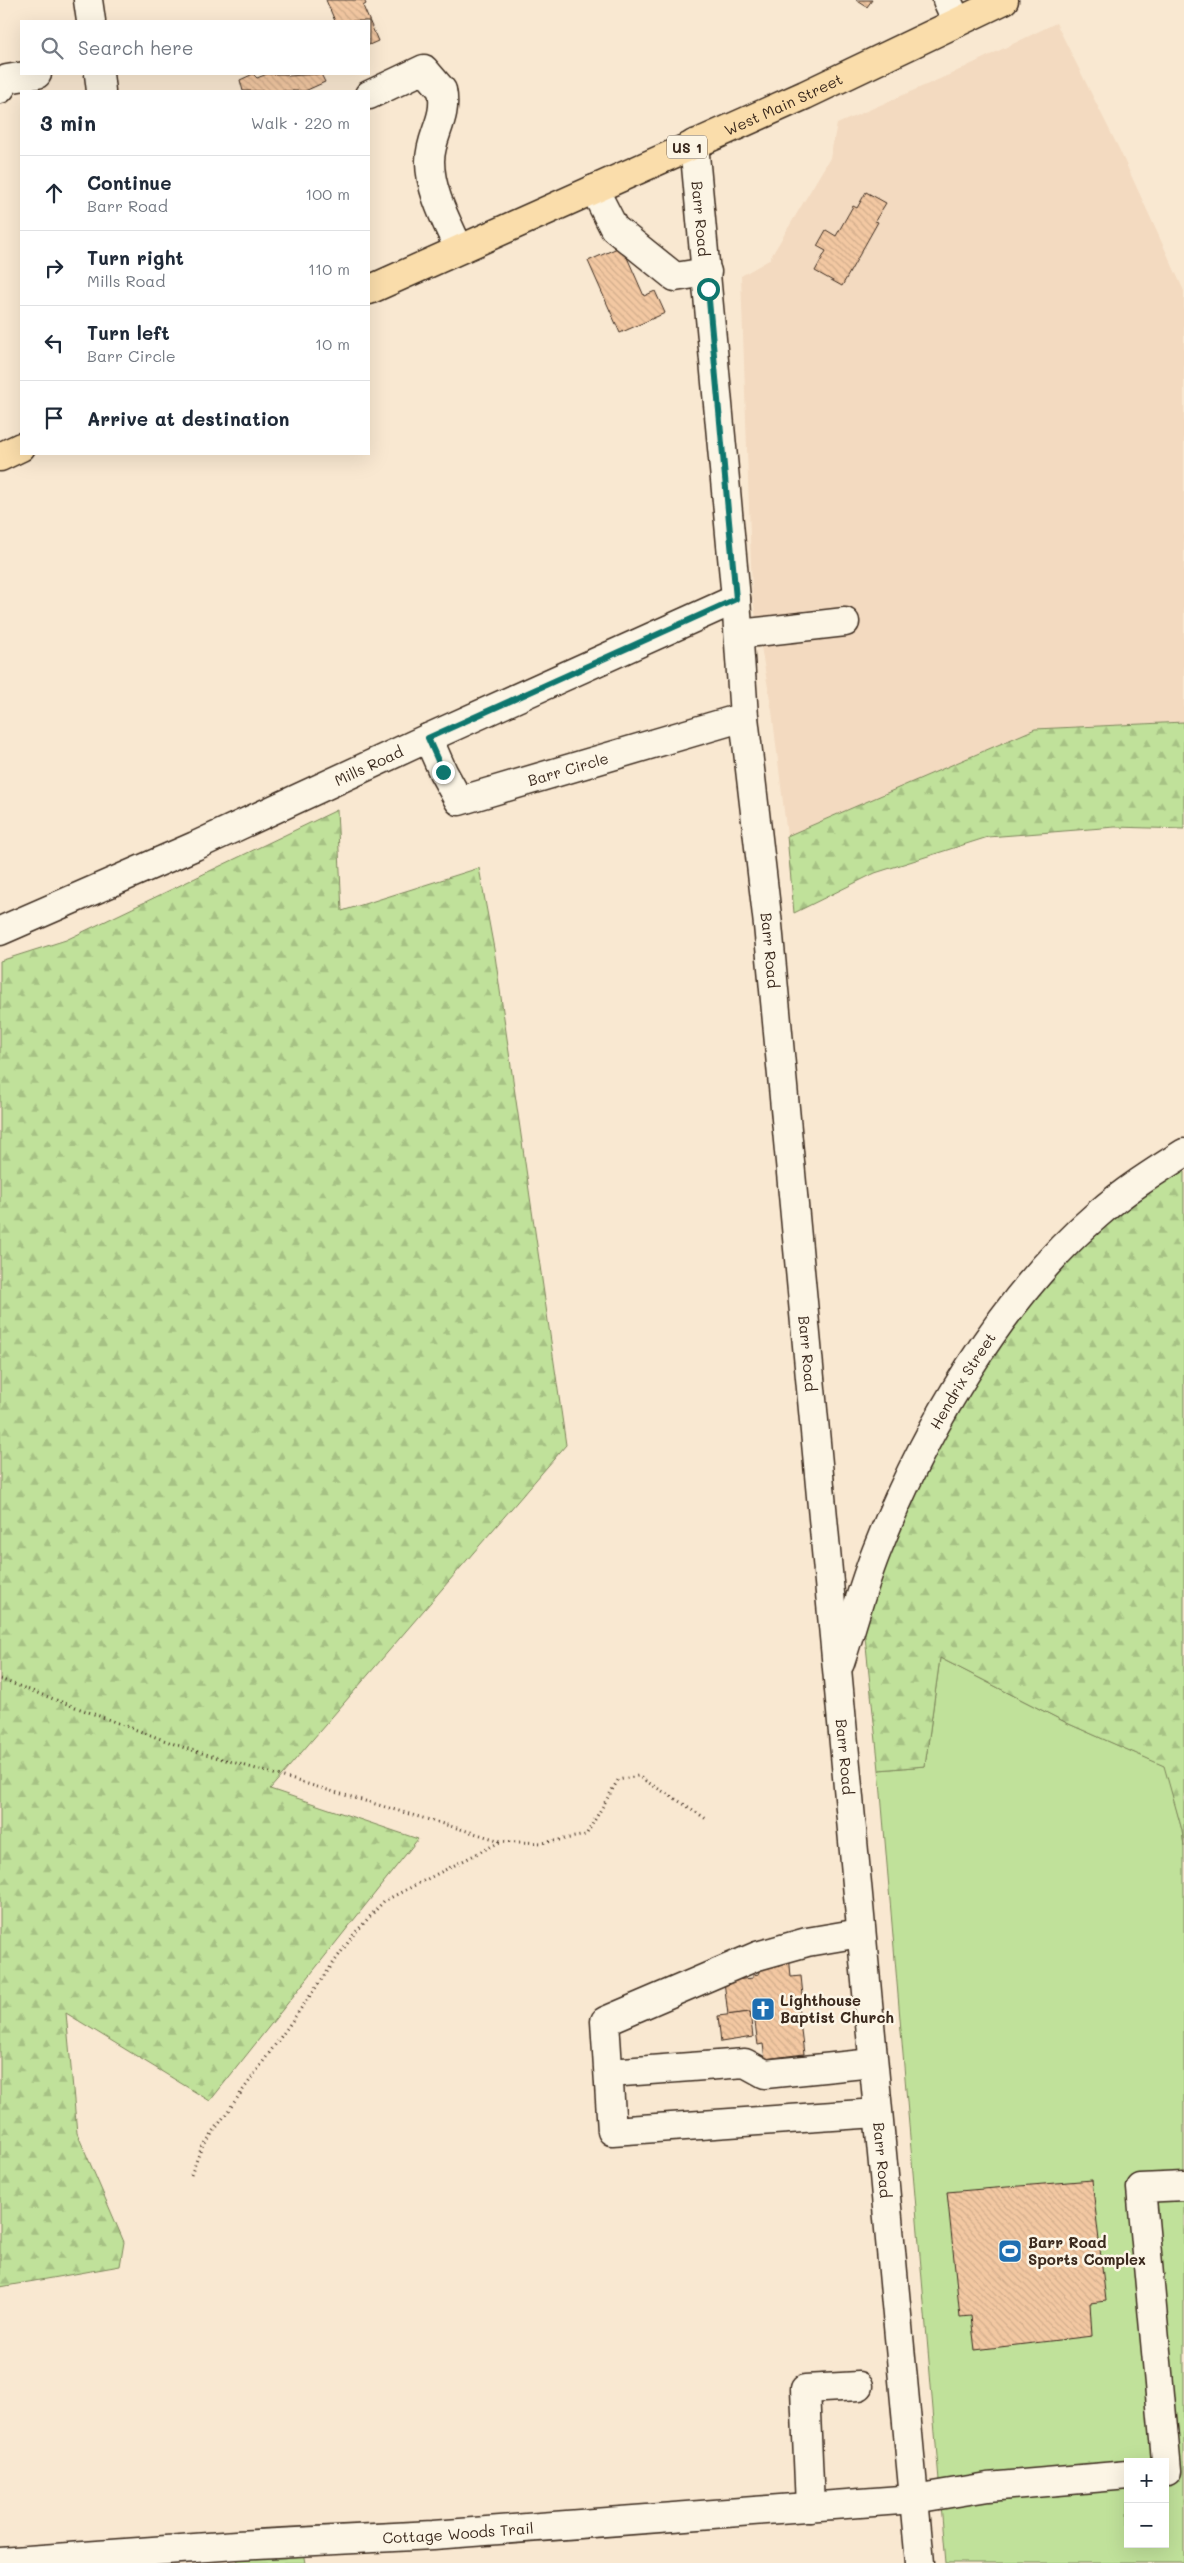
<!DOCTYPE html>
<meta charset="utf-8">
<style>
:root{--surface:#fff;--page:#f6f6f7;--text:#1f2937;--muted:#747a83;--line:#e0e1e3}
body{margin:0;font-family:Mali,sans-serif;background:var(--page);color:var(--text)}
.controls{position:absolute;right:15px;bottom:15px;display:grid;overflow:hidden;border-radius:0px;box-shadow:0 5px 20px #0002}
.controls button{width:45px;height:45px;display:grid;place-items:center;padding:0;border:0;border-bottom:1px solid var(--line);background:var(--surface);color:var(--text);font:25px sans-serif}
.stop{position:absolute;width:15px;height:15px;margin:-11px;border:4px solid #0f766e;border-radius:50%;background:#fff}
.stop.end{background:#0f766e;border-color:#fff;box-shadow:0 1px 5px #0008}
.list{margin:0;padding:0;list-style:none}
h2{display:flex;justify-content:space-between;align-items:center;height:65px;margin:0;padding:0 20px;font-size:21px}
h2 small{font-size:16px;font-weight:400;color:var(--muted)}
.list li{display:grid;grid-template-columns:32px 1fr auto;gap:15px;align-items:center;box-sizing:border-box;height:75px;padding:0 20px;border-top:1px solid var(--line)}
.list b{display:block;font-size:19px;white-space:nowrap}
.list p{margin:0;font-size:16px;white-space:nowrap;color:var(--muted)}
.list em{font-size:16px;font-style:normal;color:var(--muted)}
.icon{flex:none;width:28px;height:28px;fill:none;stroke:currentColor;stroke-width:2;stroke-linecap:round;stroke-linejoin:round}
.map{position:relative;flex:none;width:1184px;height:2563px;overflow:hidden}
.search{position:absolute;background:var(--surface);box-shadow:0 5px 20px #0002;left:20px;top:20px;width:350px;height:55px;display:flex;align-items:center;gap:12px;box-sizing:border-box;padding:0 18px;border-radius:0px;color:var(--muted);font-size:19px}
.panel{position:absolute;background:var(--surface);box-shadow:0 5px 20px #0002;left:20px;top:90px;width:350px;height:365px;border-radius:0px}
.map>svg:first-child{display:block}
.built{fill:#f3dac0}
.green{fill:#c0e19a;stroke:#7e865c;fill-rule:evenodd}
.forest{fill:url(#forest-firs);stroke:#7e865c}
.building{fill:url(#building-back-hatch);stroke:#3b2a1e}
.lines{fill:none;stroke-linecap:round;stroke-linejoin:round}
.minor-casing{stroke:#3b2a1e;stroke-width:31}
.major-casing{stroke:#3b2a1e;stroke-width:31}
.path{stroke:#3b2a1e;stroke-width:3;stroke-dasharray:1 4;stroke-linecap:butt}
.minor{stroke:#fcf5e5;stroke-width:28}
.major{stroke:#faddab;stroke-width:28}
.route{stroke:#0f766e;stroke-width:6}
.labels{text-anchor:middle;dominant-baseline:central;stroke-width:5;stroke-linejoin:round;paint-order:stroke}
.shield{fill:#fcf5e5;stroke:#75675a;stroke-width:1}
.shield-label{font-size:14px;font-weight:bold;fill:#3b2a1e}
.street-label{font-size:15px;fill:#3b2a1e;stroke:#fcf5e5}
.poi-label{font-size:15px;font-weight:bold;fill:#3b2a1e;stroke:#fcf5e5;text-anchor:start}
</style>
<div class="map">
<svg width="1184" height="2563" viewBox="0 0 1184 2563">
<defs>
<pattern id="forest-firs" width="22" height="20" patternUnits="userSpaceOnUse" patternTransform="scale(1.25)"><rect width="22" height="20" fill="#c0e19a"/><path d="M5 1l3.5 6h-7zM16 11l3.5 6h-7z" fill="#a6c184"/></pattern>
<pattern id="building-back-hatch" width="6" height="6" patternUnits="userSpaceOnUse" patternTransform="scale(1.25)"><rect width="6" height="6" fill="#f3c8a2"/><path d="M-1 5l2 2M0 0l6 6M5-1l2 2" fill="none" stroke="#d1ac8b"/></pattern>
</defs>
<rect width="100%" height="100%" fill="#f9e8d1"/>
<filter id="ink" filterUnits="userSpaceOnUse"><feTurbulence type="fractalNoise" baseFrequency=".02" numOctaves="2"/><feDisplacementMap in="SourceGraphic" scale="10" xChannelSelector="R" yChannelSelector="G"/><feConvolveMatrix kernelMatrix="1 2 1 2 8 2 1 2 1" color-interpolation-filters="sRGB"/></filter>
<g filter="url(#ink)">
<path class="built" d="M 1056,23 L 1120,151 L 1184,291 L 1184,722 L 1035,729 L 787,836 L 772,711 L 752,594 L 741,276 L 769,260 L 830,158 L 837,124 L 951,74 Z"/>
<path class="green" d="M 940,1658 L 1069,1724 L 1165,1766 L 1182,1830 L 1184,1846 L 1184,2563 L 946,2563 L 879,1770 L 925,1766 ZM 1128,2462 L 1165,2462 L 1165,2544 L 1128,2544 Z"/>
<g class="forest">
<path d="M 1184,722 L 1184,829 L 1115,827 L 988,837 L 875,873 L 794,913 L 787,836 L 1035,729 Z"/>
<path d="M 337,810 L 342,911 L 479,868 L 494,949 L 566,1445 L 270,1789 L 418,1839 L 210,2101 L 66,2013 L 77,2133 L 124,2242 L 120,2266 L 0,2287 L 0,961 L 66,940 Z"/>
<path d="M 1184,1153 L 1184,1846 L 1182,1830 L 1164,1766 L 1069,1724 L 940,1658 L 925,1766 L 879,1770 L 861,1598 L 878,1547 L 1028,1286 Z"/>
<path d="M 301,2541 L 305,2563 L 238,2563 L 236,2545 Z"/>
</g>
<g class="building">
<path d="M 326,0 L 364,0 L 366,4 L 363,6 L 378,41 L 369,45 L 369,21 L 335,21 Z"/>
<path d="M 856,0 L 872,0 L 867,7 Z"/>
<path d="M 253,74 L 257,78 L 267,74 L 287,74 L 288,76 L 321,74 L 325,82 L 305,91 L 243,91 L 240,80 Z"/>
<path d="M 866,192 L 886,203 L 875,221 L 878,222 L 842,286 L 815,271 L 826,251 L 817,246 L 826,230 L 836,236 L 853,206 L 857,208 Z"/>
<path d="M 622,246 L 644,296 L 655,291 L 665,313 L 620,333 L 588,261 Z"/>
<path d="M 789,1954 L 791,1977 L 801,1976 L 804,2005 L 798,2006 L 804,2054 L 765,2059 L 763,2044 L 758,2045 L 754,2015 L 750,2015 L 750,2012 L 728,2015 L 724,1981 L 753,1978 L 753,1975 L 759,1974 L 757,1957 Z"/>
<path d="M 750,2012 L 753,2037 L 721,2042 L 718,2016 Z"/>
<path d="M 1092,2180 L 1106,2301 L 1090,2303 L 1092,2336 L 975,2350 L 971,2316 L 960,2317 L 947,2192 Z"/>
</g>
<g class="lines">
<g class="minor-casing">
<g id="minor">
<path d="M 88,0 L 91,21"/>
<path d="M 947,0 L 957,22"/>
<path d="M 99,74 L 101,91"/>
<path d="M 0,89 L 7,79 L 37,74"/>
<path d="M 369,95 L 424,69 L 442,90 C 448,119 430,135 430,161 C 430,192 447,222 459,249"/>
<path id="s1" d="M 694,144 L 736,599 L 744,717 L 768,925 L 920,2563"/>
<path d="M 594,189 L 614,228 L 675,277 L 707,272"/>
<path d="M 739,634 L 845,622"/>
<path id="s2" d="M 428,738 L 443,772 L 459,801 L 744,717"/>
<path id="s3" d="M 0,931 L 195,846 L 428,738 L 736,599"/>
<path id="s4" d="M 840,1663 C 853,1624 863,1583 879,1545 C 925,1429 1002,1296 1098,1214 C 1124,1191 1154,1172 1184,1153"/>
<path d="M 860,1933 L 807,1942 L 757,1956 L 605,2021 L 612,2131 L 877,2113"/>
<path d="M 609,2073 L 745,2063 L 765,2074 L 873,2063"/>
<path d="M 1167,2471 L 1141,2188 L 1184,2186"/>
<path d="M 810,2507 L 805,2389 L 859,2386"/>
<path id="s5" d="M 0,2562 L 236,2545 L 433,2535 L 914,2499 L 988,2487 L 1128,2475"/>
</g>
</g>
<g class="major-casing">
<g id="major">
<path id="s6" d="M 369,290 L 805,95 L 1004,0"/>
<path d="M 0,457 L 21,447"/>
</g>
</g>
<g class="path">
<path d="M 0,1679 L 185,1748 L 501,1841 L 542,1843 L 586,1835 L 618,1780 L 638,1776 C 661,1791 684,1803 706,1819"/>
<path d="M 191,2175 L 201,2149 L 354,1934 L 384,1901 L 500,1842"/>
</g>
<use href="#minor" class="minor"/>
<use href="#major" class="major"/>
</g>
</g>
<g class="lines" filter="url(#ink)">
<path class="route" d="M 443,772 L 428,738 L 736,599 L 708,289"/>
</g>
<defs>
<g id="church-square" transform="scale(1.25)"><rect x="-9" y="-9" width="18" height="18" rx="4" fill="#1f6fb2" stroke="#fcf5e5"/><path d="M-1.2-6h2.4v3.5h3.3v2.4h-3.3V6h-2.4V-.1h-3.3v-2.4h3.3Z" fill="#fff"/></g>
<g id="stadium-square" transform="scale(1.25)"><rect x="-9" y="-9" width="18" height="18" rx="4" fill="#1f6fb2" stroke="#fcf5e5"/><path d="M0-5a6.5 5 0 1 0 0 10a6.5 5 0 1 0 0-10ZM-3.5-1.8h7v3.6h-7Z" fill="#fff"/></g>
</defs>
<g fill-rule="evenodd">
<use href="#church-square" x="763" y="2009"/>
<use href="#stadium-square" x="1010" y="2251"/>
</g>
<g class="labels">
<rect class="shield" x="667" y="135.5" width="40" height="23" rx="4"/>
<g class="shield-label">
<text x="687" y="147">US 1</text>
</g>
<g class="street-label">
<text stroke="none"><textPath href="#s6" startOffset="454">West Main Street</textPath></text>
<text stroke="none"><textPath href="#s1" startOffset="75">Barr Road</textPath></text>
<text stroke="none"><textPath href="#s3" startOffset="404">Mills Road</textPath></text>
<text stroke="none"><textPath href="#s2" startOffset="184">Barr Circle</textPath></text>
<text stroke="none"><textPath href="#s1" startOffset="810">Barr Road</textPath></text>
<text stroke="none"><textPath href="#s1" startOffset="1215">Barr Road</textPath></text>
<text stroke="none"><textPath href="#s4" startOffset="309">Hendrix Street</textPath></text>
<text stroke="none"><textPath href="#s1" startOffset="1620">Barr Road</textPath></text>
<text stroke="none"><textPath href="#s1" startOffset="2025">Barr Road</textPath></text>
<text stroke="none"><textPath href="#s5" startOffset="459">Cottage Woods Trail</textPath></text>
</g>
<g class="poi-label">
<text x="780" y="2000">Lighthouse<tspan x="780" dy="17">Baptist Church</tspan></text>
<text x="1028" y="2242">Barr Road<tspan x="1028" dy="17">Sports Complex</tspan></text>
</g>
</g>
</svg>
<div class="controls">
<button>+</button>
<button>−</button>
</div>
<div class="stop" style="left:708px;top:289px"></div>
<div class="stop end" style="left:443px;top:772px"></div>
<div class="search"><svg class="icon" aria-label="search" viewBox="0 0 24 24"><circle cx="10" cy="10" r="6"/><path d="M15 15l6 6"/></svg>Search here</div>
<section class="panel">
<h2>3 min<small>Walk · 220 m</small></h2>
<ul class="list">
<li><svg class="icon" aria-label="ahead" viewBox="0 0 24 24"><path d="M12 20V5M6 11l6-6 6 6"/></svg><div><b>Continue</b><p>Barr Road</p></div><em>100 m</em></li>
<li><svg class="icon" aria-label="right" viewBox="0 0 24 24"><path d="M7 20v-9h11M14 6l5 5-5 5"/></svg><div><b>Turn right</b><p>Mills Road</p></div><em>110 m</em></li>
<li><svg class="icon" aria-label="left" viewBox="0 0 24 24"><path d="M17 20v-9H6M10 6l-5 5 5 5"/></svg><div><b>Turn left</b><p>Barr Circle</p></div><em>10 m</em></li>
<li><svg class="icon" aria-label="arrive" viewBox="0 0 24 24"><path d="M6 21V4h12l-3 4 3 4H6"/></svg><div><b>Arrive at destination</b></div></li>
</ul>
</section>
</div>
